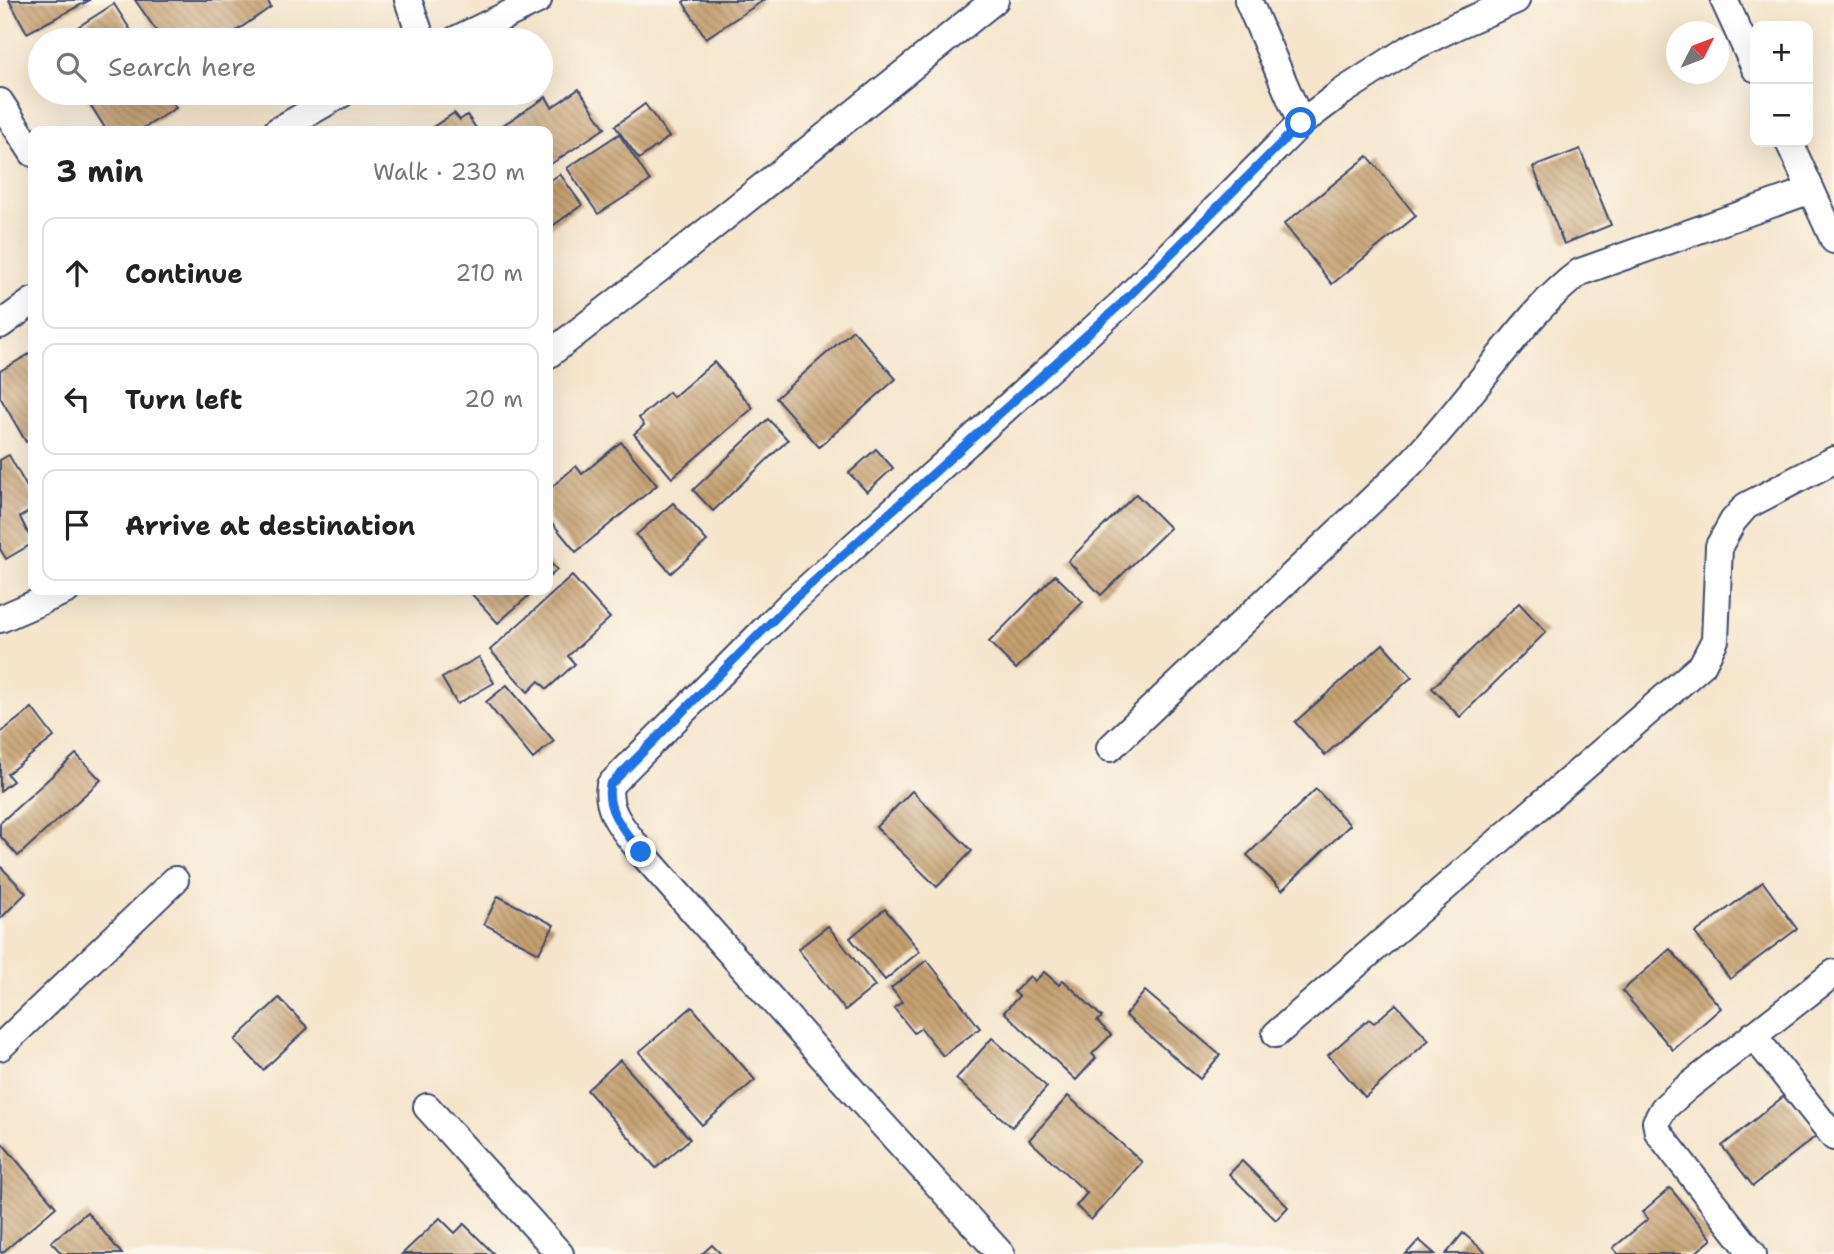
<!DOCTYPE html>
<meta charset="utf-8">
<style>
:root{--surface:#fff;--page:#f2f2f2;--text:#222;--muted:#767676;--line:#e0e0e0}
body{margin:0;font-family:"Shantell Sans",sans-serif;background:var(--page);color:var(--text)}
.controls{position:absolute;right:21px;top:21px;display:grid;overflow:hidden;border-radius:14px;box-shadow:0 7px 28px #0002}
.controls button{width:63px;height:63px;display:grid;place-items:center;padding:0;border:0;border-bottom:2px solid var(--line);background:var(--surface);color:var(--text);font:35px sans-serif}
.compass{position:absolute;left:1666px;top:21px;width:63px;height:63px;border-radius:50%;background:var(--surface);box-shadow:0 7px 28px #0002;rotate:48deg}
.stop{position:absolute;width:21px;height:21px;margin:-16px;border:5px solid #1a73e8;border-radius:50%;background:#fff}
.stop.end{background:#1a73e8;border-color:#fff;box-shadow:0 2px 7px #0008}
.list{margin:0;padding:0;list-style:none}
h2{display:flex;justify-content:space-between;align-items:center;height:91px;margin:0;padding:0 28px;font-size:30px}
h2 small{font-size:23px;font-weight:400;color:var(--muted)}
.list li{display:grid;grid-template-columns:46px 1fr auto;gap:21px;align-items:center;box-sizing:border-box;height:112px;margin:0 14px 14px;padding:0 14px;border:2px solid var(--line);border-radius:14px}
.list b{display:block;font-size:26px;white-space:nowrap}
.list em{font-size:23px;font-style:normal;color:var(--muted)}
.icon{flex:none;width:38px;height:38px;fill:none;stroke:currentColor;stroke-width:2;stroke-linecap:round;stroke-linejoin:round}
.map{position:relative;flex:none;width:1834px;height:1254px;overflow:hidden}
.search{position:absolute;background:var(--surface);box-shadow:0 7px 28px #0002;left:28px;top:28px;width:525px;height:77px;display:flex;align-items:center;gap:18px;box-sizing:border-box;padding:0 24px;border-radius:38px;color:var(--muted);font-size:26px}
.panel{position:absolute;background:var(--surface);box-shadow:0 7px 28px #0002;left:28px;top:126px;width:525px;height:469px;border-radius:14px}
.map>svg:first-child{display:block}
.building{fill:url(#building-back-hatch)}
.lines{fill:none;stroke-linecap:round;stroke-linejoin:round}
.minor-casing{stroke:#3c4a6e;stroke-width:30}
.minor{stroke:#fff;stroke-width:26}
.route{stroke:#1a73e8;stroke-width:9}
</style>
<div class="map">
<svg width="1834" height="1254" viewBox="0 0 1834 1254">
<defs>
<pattern id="building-back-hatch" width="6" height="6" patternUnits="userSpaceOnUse" patternTransform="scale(1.75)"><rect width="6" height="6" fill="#c5a070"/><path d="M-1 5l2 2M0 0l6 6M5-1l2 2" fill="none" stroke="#9f835f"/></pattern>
</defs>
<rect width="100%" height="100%" fill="#fbf7ec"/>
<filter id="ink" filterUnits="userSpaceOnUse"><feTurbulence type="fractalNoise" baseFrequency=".0143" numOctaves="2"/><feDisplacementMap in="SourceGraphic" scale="14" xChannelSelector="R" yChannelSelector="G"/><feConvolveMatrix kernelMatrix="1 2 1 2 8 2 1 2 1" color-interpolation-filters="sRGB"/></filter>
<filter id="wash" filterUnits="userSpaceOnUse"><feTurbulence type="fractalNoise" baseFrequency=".00686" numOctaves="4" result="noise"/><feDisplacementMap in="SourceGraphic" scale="28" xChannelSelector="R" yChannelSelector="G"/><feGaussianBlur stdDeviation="1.57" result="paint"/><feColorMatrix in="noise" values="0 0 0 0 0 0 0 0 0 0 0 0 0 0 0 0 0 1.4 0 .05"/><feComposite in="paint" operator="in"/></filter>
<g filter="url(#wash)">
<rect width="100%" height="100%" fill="#f4e5cb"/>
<g id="blocks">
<g class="building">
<path d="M 9,0 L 90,0 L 27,33 Z"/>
<path d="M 135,0 L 267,0 L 271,7 L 223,40 L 163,40 Z"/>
<path d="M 686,0 L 764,0 L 706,38 L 683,2 Z"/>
<path d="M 114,4 L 137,40 L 64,40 L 62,37 Z"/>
<path d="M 579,89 L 605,128 L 548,166 L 548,131 L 494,131 L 546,97 L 552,107 Z"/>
<path d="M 83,93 L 166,93 L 176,108 L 139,131 L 107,131 Z"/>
<path d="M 645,104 L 669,137 L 639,159 L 615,126 Z"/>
<path d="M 454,113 L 460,120 L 467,115 L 478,131 L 427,131 Z"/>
<path d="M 619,134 L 650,181 L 598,214 L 567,168 Z"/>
<path d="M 1580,149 L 1611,225 L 1564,244 L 1533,167 Z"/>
<path d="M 1368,156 L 1416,216 L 1332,284 L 1284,224 Z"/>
<path d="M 560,174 L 582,205 L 548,229 L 548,182 Z"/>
<path d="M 853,330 L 896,379 L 819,447 L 776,398 Z"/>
<path d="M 33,352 L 33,437 L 26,442 L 0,397 L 0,371 Z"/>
<path d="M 714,362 L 753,408 L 672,478 L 634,434 L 644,425 L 639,418 L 669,392 L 673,397 Z"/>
<path d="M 768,419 L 788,440 L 713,511 L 693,490 Z"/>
<path d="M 621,442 L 657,485 L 576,552 L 548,518 L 548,502 L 550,499 L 548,490 L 576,466 L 582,474 Z"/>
<path d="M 876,449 L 893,468 L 867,492 L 849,473 Z"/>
<path d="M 9,455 L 33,498 L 33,509 L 20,517 L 33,543 L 6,559 L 0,549 L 0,460 Z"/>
<path d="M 1136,494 L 1170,528 L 1101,595 L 1068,561 Z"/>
<path d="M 673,503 L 707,541 L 671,573 L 636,535 Z"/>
<path d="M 548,560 L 557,570 L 548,578 Z"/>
<path d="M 1055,575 L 1083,602 L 1016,669 L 989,642 Z"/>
<path d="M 572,576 L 610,618 L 568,656 L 575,664 L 547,689 L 539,681 L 528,692 L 490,650 Z"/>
<path d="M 468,590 L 535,590 L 498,623 Z"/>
<path d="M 1519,603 L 1546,632 L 1460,717 L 1432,688 Z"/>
<path d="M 1383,644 L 1412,677 L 1325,755 L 1295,722 Z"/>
<path d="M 479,657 L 494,683 L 457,704 L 442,678 Z"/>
<path d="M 507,685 L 554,741 L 533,759 L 486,702 Z"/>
<path d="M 32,708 L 54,737 L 7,774 L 13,781 L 0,791 L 0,733 Z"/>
<path d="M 76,754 L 101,780 L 18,856 L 0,836 L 0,823 Z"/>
<path d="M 1316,789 L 1350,825 L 1282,890 L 1247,855 Z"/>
<path d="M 912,791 L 972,851 L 937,887 L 876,827 Z"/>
<path d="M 0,866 L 26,893 L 0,919 Z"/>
<path d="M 1763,882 L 1797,929 L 1730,979 L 1695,933 Z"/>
<path d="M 498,896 L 554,925 L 539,953 L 484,924 Z"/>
<path d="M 885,909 L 920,951 L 885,980 L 850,938 Z"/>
<path d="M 828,926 L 875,986 L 845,1010 L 798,949 Z"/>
<path d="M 1670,949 L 1721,1008 L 1673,1050 L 1622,991 Z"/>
<path d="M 927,960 L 980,1028 L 943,1056 L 921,1028 L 914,1033 L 894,1008 L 902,1002 L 891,988 Z"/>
<path d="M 1044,972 L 1059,985 L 1063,980 L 1102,1017 L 1097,1021 L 1111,1035 L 1092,1054 L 1096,1058 L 1076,1080 L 1004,1012 L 1019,996 L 1014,992 L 1030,976 L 1035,981 Z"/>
<path d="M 1145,991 L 1220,1055 L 1200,1079 L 1125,1015 Z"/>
<path d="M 279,998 L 308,1028 L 263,1070 L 235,1040 Z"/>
<path d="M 1396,1004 L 1429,1040 L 1365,1097 L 1328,1055 L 1369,1019 L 1374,1023 Z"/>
<path d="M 692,1007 L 755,1080 L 702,1125 L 639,1052 Z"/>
<path d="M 992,1038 L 1047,1087 L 1012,1127 L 956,1079 Z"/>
<path d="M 620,1060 L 690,1139 L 656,1168 L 587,1090 Z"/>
<path d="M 1068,1096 L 1142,1162 L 1091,1220 L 1076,1206 L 1087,1193 L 1029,1140 Z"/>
<path d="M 1784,1096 L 1816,1136 L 1753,1186 L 1722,1146 Z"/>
<path d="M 2,1143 L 56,1207 L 2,1253 L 0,1251 Z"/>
<path d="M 1242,1161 L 1288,1207 L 1276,1220 L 1229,1174 Z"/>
<path d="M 1670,1188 L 1712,1239 L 1694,1254 L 1618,1254 L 1613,1248 L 1648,1219 L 1642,1212 Z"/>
<path d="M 87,1212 L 122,1254 L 62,1254 L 51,1242 Z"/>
<path d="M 440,1218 L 455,1233 L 464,1224 L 494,1254 L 402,1254 Z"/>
<path d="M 1463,1233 L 1485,1252 L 1484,1254 L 1446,1254 Z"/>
<path d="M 1419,1240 L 1435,1254 L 1406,1254 Z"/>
<path d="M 712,1245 L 721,1254 L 702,1254 Z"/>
</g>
</g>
</g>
<g filter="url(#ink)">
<use href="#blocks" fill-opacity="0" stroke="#3c4a6e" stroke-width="2"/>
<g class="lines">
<g class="minor-casing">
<g id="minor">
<path d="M 408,0 L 422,40"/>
<path d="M 1248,0 L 1301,123"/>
<path d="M 1724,0 L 1755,68"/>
<path d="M 455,40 L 538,0"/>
<path d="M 0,102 L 33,153"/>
<path d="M 277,131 L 343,93"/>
<path d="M 1789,142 L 1834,240"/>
<path d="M 0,325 L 33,301"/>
<path d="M 548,355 L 686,248 L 995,0"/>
<path d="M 0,619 L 67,590"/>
<path d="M 1110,748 L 1410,464 C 1442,430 1470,394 1499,357 C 1524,326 1548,296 1580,272 L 1811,190"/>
<path d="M 1276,1034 L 1702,665 L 1715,640 L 1719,546 L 1733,521 L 1746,506 L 1834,460"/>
<path d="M 1753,1035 L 1834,1137"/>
<path d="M 0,1047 L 175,880"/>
<path d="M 427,1107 L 560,1254"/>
<path d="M 1001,1254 L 874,1115 L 641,852 C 626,832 605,812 610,785 L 792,602 L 1122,303 L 1301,123 L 1342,92 L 1407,50 L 1456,26 L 1516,0"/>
<path d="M 1753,1254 L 1658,1132 L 1656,1122 L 1664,1108 L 1685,1089 L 1834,973"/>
</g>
</g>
<use href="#minor" class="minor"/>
</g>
</g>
<g class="lines" filter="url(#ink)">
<path class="route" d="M 641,852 C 626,832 605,812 610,785 L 792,601 L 1122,303 L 1301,123"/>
</g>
</svg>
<div class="controls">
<button>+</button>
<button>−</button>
</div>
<svg class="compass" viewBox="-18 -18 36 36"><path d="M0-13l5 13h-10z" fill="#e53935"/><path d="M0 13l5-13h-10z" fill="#767676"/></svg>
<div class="stop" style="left:1301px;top:123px"></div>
<div class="stop end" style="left:641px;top:852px"></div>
<div class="search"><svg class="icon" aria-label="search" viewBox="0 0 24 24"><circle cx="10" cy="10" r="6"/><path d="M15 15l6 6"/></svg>Search here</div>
<section class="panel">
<h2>3 min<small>Walk · 230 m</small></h2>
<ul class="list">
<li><svg class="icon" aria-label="ahead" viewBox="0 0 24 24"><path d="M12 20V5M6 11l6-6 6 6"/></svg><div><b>Continue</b></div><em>210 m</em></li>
<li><svg class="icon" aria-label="left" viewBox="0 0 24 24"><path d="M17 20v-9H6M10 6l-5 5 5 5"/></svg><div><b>Turn left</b></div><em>20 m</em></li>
<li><svg class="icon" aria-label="arrive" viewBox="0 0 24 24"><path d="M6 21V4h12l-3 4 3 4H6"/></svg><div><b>Arrive at destination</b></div></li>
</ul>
</section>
</div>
